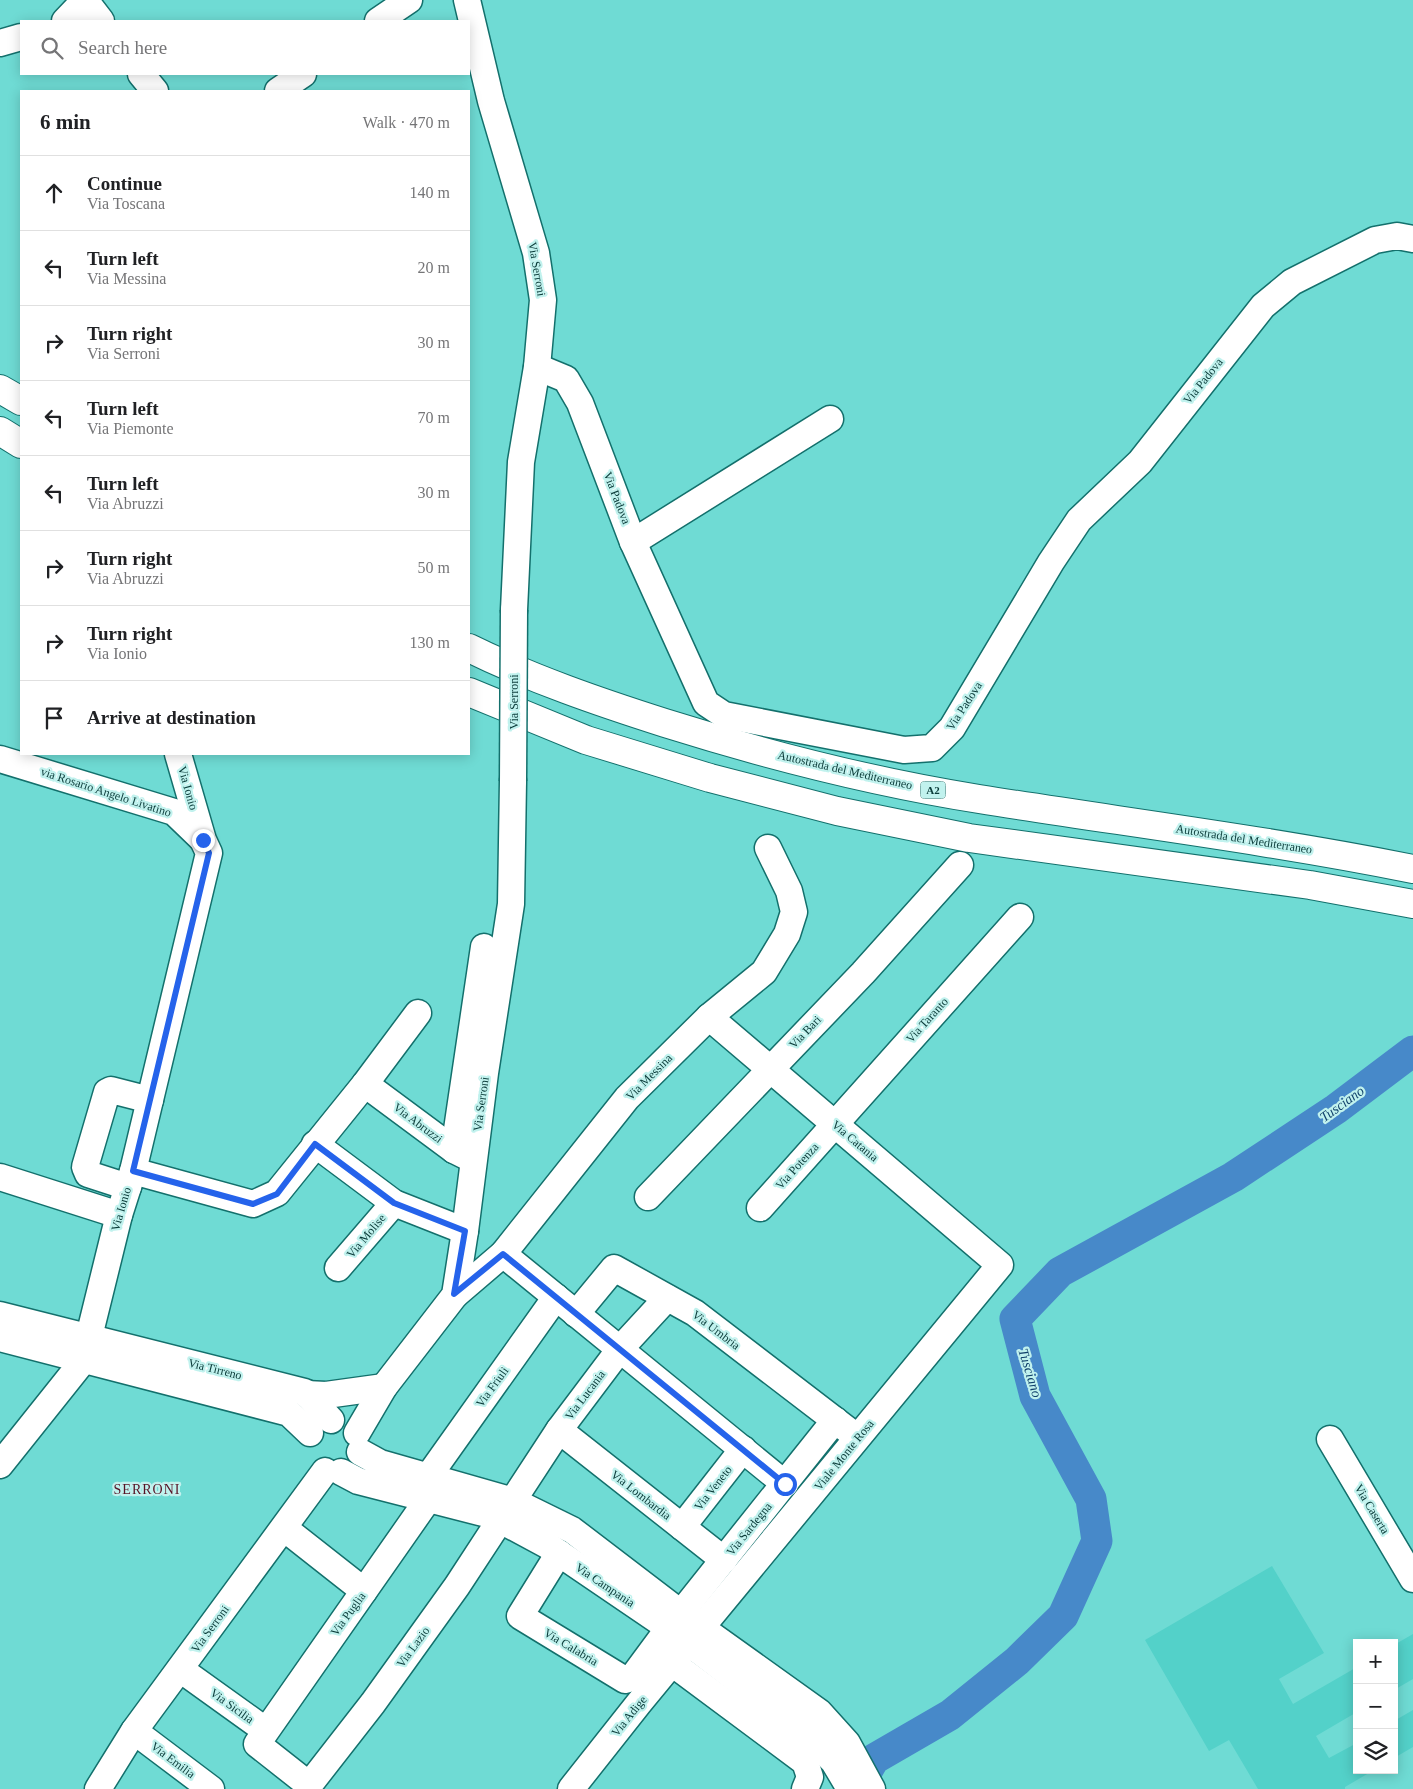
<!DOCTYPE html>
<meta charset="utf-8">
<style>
:root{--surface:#fff;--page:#f6f6f6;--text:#202124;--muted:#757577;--line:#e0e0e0}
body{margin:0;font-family:"Times New Roman",serif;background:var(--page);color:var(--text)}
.controls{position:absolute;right:15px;bottom:15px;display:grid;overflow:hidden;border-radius:0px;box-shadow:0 2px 12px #0003}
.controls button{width:45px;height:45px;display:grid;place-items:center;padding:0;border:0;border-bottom:1px solid var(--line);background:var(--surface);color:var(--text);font:25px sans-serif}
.stop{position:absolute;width:15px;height:15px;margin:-11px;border:4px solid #2563eb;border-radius:50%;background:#fff}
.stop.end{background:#2563eb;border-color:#fff;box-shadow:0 1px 5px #0008}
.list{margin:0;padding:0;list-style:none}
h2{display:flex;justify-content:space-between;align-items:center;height:65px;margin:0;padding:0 20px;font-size:21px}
h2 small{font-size:16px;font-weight:400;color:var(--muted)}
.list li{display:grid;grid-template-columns:32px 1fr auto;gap:15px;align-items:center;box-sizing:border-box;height:75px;padding:0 20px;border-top:1px solid var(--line)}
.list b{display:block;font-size:19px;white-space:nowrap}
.list p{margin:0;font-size:16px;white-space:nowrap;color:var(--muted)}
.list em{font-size:16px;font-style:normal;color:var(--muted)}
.icon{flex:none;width:28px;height:28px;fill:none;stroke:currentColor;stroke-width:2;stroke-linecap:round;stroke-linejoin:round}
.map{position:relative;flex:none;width:1413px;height:1789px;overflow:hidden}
.search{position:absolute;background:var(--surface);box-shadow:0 2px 12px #0003;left:20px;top:20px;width:450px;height:55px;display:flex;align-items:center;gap:12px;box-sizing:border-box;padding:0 18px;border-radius:0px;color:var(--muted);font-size:19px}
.panel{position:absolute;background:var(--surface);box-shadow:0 2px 12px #0003;left:20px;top:90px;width:450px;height:665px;border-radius:0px}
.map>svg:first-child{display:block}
.built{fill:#53d1c9}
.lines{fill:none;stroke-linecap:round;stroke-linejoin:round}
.river{stroke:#4789c9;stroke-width:31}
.minor-casing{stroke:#13706c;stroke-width:29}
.highway-casing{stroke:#13706c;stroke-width:30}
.minor{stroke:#fff;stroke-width:26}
.highway{stroke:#fff;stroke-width:28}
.minor-bridge-casing{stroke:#13706c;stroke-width:29;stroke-linecap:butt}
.minor-bridge{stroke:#fff;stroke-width:26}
.route{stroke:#2563eb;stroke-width:6}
.labels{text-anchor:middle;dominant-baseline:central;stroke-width:4.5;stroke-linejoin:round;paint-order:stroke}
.shield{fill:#c1f2ee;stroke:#41726f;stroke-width:1}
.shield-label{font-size:11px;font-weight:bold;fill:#0a3b39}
.street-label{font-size:12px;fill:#0a3b39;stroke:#c1f2ee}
.water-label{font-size:14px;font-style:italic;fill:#11416b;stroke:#c1f2ee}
.neighbourhood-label{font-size:14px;letter-spacing:1px;fill:#561224;stroke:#c1f2ee}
</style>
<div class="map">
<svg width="1413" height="1789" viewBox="0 0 1413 1789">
<rect width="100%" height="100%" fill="#6fdbd4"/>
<g class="built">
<path d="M 1272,1566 L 1324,1653 L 1279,1679 L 1293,1704 L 1357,1667 L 1357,1712 L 1316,1736 L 1329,1758 L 1357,1743 L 1357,1770 L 1374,1770 L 1345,1787 L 1345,1789 L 1258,1789 L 1229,1740 L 1209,1751 L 1145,1640 Z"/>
<path d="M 1413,1634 L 1413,1679 L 1394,1690 L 1394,1645 Z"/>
<path d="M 1413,1710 L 1413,1747 L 1394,1758 L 1394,1721 Z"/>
</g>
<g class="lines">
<path class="river" d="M 857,1789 L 874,1759 L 950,1715 L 1017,1661 L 1063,1616 L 1097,1541 L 1091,1499 L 1035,1396 L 1015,1319 L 1060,1272 L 1233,1177 L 1336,1109 L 1413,1051"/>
<g class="minor-casing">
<g id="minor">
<path d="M 85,0 L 101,21"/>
<path d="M 467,0 L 491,101 L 536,253 L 543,300 L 537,367 L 521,462 L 514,610"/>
<path d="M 65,21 L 85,0"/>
<path d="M 378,21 L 409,0"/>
<path d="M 0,43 L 21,37"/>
<path d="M 141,74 L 155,91"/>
<path d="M 278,91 L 303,74"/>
<path d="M 537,367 L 566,379 L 580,403 L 633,542 L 706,703 L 724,715 L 904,750 L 932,748 L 952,728 L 1051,562 L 1079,520 L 1140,462 L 1263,306 L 1292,282 L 1375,240 L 1397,236 L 1413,239"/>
<path d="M 633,542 L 830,419"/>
<path d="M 0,759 L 174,812 L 201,838"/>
<path d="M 365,1084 L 454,1150 L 466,1156"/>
<path d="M 315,1144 L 394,1203 L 465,1231"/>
<path d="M 454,1150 L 484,947"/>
<path d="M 133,1171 L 253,1204 L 277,1193 L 365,1084 L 418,1013"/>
<path d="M 0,1177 L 119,1215"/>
<path d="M 128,1187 L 88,1174 L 85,1167 L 107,1092 L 111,1090 L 150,1100"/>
<path d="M 648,1197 L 863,973 L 960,865"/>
<path d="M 760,1208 L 1020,917"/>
<path d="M 503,1254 L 785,1484"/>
<path d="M 338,1268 L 394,1203"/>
<path d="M 455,1295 L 503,1254 L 627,1098 L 709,1017 L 764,972 L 787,934 L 794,912 L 789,891 L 768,848"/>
<path d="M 576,1314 L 614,1268 L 695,1313 L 849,1431"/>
<path d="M 0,1315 L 305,1392 L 331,1420"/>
<path d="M 0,1338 L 289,1413 L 310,1433"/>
<path d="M 306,1394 L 326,1395 L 384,1387"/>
<path d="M 559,1430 L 724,1560"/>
<path d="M 357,1433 L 384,1387 L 455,1295 L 465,1231 L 485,1073 L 511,904 L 513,781"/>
<path d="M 1330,1439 L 1413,1579"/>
<path d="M 360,1452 L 380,1463 L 513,1501 L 572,1530 L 682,1614 L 819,1712 L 847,1743 L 872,1789"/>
<path d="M 0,1465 L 83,1361 L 119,1215 L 133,1171 L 209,853 L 203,840 L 178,754"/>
<path d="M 341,1472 L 358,1481 L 491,1515 L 547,1545 L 669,1628 L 805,1732 L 834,1762 L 850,1789"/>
<path d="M 428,1477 L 556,1297"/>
<path d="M 682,1527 L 743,1449"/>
<path d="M 284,1528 L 364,1591"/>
<path d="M 559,1553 L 520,1616 L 625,1680 L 632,1678 L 669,1628 L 835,1420"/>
<path d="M 672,1663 L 805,1762 L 810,1777 L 805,1789"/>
<path d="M 180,1669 L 265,1730"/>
<path d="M 134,1731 L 211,1789"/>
<path d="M 309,1785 L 257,1744 L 429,1498"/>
<path d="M 98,1789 L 134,1731 L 325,1471"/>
<path d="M 306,1789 L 373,1703 L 457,1586 L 559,1430 L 620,1349 L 667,1298"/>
<path d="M 571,1789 L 639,1703 L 1000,1265 L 709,1017"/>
</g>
</g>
<g class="highway-casing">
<g id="highway">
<path d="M 0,389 L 21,401"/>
<path d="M 0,431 L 21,444"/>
<path d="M 469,648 C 532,679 599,702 665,723 C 767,755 873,782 979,799 C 1123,822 1269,840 1413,869"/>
<path d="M 469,692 L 586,740 L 710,778 L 837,811 L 969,838 L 1310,885 L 1413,904"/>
</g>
</g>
<use href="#minor" class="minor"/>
<use href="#highway" class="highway"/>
<g class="minor-bridge-casing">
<path id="minor-bridge" d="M 513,781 L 514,610"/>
</g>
<use href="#minor-bridge" class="minor-bridge"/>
</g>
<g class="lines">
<path class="route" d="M 203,840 L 209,853 L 133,1171 L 253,1204 L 277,1194 L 315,1144 L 394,1203 L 465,1231 L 454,1294 L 503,1254 L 785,1484"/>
</g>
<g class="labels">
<rect class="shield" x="920.5" y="781.5" width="25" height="17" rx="4"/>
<g class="shield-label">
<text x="933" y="790">A2</text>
</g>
<g class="street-label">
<text transform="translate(537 269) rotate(80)">Via Serroni</text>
<text transform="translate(1203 381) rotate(-51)">Via Padova</text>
<text transform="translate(617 498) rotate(69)">Via Padova</text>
<text transform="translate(514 702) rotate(-90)">Via Serroni</text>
<text transform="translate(964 706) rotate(-57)">Via Padova</text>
<text transform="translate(845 770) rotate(13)">Autostrada del Mediterraneo</text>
<text transform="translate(188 788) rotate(74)">Via Ionio</text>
<text transform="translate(106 792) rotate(18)">via Rosario Angelo Livatino</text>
<text transform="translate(1244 839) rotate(9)">Autostrada del Mediterraneo</text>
<text transform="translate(927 1020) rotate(-48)">Via Taranto</text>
<text transform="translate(805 1032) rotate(-46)">Via Bari</text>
<text transform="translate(649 1077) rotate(-45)">Via Messina</text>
<text transform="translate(481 1104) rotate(-82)">Via Serroni</text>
<text transform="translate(418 1123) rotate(37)">Via Abruzzi</text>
<text transform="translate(855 1141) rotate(40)">Via Catania</text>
<text transform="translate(797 1166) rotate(-48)">Via Potenza</text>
<text transform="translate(121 1209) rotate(-74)">Via Ionio</text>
<text transform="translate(366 1236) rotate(-50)">Via Molise</text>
<text transform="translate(716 1330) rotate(37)">Via Umbria</text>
<text transform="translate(215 1369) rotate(14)">Via Tirreno</text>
<text transform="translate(492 1387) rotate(-54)">Via Friuli</text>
<text transform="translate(585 1395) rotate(-53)">Via Lucania</text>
<text transform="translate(844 1455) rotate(-51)">Viale Monte Rosa</text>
<text transform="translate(713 1488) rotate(-52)">Via Veneto</text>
<text transform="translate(641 1495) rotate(38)">Via Lombardia</text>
<text transform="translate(1372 1509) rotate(59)">Via Caserta</text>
<text transform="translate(749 1529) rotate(-51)">Via Sardegna</text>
<text transform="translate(605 1585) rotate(34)">Via Campania</text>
<text transform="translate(348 1614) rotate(-54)">Via Puglia</text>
<text transform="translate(210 1629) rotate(-54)">Via Serroni</text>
<text transform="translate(413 1647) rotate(-54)">Via Lazio</text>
<text transform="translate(571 1647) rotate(31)">Via Calabria</text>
<text transform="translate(232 1706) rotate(36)">Via Sicilia</text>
<text transform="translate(629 1716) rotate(-51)">Via Adige</text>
<text transform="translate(173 1760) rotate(37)">Via Emilia</text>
</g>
<g class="water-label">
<text transform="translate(1342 1104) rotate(-36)">Tusciano</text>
<text transform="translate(1030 1373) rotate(73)">Tusciano</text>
</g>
<g class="neighbourhood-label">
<text x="147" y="1489">SERRONI</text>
</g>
</g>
</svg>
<div class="controls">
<button>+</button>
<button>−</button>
<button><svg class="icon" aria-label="layers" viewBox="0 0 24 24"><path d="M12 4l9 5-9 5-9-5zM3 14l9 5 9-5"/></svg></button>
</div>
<div class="stop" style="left:785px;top:1484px"></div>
<div class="stop end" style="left:203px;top:840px"></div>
<div class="search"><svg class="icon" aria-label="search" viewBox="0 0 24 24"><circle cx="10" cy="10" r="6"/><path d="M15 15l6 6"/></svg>Search here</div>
<section class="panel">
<h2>6 min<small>Walk · 470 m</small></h2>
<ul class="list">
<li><svg class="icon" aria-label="ahead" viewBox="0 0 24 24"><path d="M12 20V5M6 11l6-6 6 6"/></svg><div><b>Continue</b><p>Via Toscana</p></div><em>140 m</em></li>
<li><svg class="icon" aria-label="left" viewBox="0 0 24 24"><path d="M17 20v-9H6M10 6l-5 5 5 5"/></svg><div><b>Turn left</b><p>Via Messina</p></div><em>20 m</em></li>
<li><svg class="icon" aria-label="right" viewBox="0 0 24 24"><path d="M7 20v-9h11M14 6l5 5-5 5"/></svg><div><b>Turn right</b><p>Via Serroni</p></div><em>30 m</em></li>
<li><svg class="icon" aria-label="left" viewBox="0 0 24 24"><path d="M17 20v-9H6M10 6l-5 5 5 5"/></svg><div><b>Turn left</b><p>Via Piemonte</p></div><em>70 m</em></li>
<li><svg class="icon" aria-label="left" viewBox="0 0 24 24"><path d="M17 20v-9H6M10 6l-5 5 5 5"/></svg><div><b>Turn left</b><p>Via Abruzzi</p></div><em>30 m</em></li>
<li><svg class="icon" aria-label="right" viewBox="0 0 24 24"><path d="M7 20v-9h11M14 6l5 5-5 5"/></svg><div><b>Turn right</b><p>Via Abruzzi</p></div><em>50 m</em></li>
<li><svg class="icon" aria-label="right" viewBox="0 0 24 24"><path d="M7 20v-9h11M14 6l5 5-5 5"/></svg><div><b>Turn right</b><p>Via Ionio</p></div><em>130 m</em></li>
<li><svg class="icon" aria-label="arrive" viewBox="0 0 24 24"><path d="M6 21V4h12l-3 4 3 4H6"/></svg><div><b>Arrive at destination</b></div></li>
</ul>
</section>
</div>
